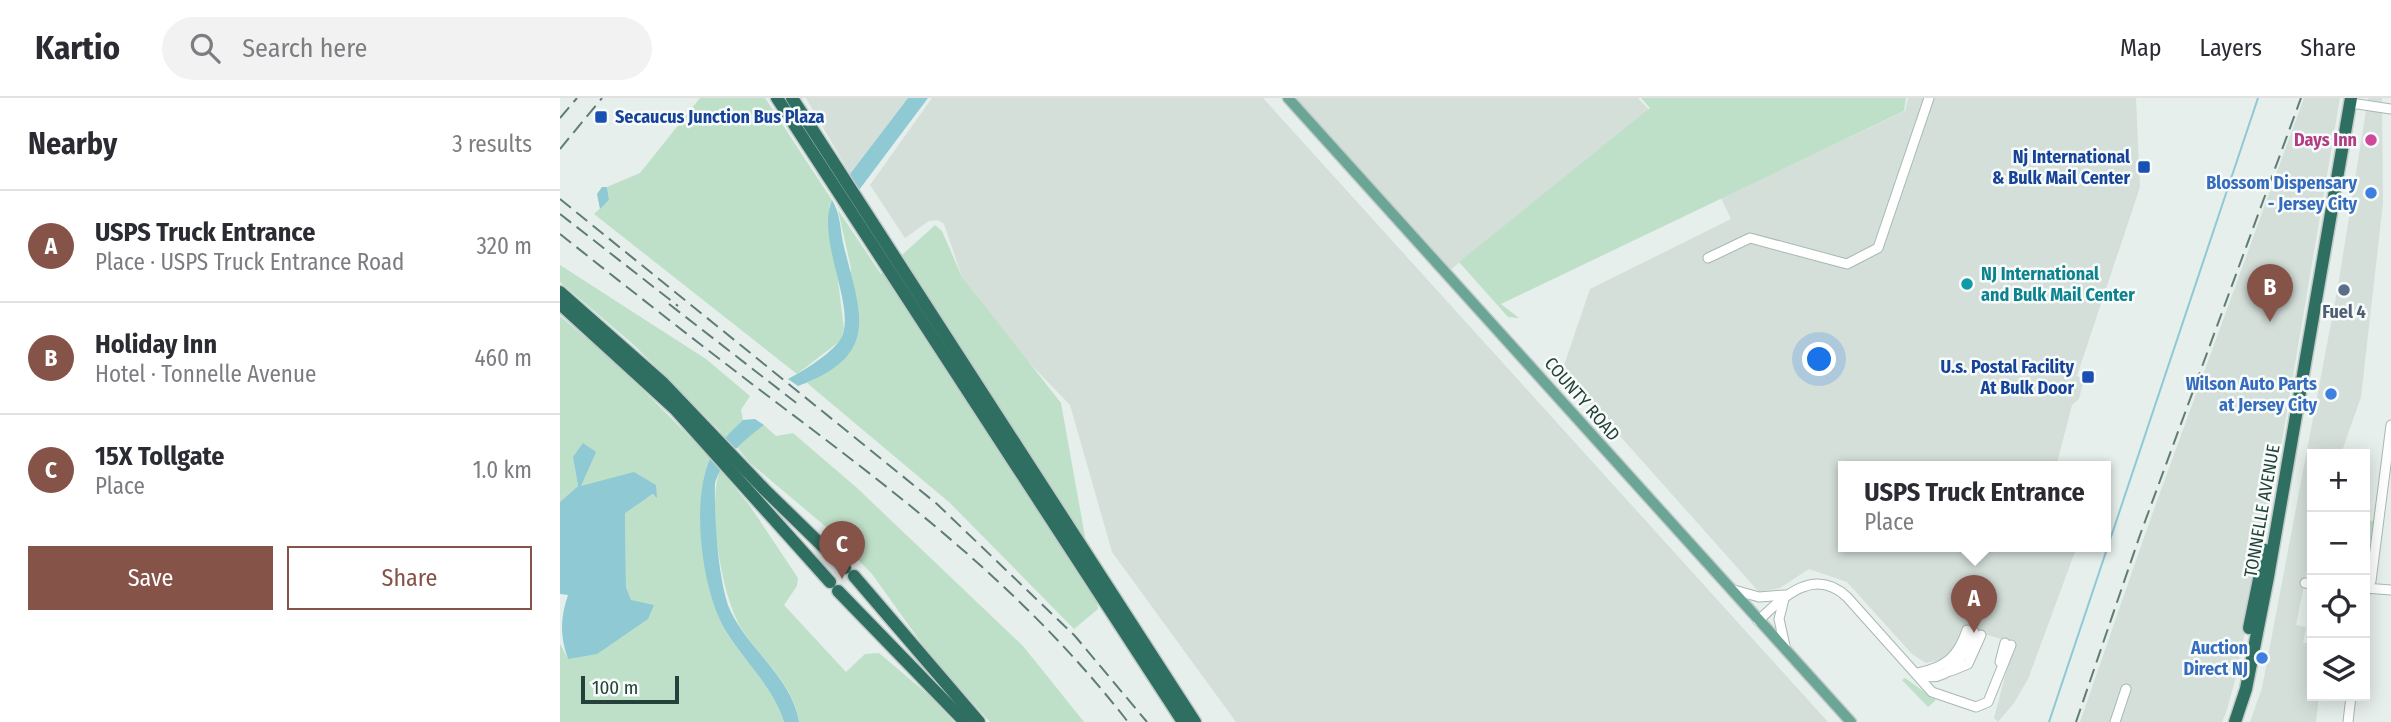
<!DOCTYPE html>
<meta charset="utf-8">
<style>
:root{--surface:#fff;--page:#f2f2f3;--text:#2b2b33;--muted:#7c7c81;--line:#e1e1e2;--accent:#855347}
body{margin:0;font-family:"Fira Sans Condensed",sans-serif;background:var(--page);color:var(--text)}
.controls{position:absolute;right:21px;bottom:21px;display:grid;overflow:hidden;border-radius:0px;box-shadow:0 4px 18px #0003}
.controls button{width:63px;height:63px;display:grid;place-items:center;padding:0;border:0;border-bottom:2px solid var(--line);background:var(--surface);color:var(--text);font:35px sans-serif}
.scale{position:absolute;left:21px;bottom:18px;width:98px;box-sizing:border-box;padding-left:7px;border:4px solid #24423a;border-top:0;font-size:19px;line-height:24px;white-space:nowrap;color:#24423a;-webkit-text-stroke:5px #f7fbf9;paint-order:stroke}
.you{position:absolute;left:1260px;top:262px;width:24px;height:24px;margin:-18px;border:5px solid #fff;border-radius:50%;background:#1a73e8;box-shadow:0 0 0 10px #1a73e833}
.badge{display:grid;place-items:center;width:46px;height:46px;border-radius:50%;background:var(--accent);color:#fff;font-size:23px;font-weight:700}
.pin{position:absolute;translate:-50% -58px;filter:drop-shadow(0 2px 4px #0008)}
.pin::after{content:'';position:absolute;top:37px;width:24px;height:21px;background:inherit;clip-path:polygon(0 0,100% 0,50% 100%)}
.popup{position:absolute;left:1278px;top:363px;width:273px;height:91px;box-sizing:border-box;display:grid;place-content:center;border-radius:0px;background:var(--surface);filter:drop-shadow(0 2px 5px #0005);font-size:23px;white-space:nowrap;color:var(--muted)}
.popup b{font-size:26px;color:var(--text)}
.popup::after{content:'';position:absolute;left:50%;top:100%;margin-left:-14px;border:14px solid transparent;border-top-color:var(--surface)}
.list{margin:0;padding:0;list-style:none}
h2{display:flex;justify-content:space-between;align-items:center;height:91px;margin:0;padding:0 28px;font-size:30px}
h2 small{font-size:23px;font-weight:400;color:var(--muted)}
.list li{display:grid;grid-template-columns:46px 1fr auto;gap:21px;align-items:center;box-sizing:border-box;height:112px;padding:0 28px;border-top:2px solid var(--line)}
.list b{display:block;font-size:26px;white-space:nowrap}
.list p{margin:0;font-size:23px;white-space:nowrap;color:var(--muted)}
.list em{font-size:23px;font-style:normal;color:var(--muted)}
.actions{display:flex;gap:14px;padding:21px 28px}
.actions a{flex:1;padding:16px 0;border:2px solid var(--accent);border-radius:0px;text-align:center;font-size:24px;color:var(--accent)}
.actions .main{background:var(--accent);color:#fff}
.icon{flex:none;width:38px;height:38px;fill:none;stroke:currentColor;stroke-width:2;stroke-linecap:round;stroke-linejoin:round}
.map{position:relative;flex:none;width:1831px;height:624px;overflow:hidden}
header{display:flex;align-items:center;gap:42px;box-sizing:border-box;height:98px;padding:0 35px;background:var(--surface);border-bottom:2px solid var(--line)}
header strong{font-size:33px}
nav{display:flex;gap:38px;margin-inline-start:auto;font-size:24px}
.search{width:490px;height:63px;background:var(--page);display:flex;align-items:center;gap:18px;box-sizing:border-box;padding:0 24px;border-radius:38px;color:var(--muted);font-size:26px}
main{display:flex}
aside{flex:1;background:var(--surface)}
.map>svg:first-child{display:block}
.built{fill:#d4dfda}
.green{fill:#bfe0c8}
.water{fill:#8ec9d4}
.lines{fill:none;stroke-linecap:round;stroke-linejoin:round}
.stream{stroke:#8ec9d4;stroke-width:2}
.minor-casing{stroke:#a8b8b2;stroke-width:11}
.major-casing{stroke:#c2cac8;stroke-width:13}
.highway-casing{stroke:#c2cac8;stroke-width:15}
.minor{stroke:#fff;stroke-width:9}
.major{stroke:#6aa596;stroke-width:10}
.highway{stroke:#2f6f62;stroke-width:12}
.rail{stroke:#5f7d75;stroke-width:2;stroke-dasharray:14 7;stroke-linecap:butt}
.transit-dot{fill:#1a4fb4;stroke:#f7fbf9;stroke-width:2.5}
.hotel-dot{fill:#d1479c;stroke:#f7fbf9;stroke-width:2.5}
.shop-dot{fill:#3f7fe0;stroke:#f7fbf9;stroke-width:2.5}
.culture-dot{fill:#0f9aa8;stroke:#f7fbf9;stroke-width:2.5}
.service-dot{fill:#5c6f8a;stroke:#f7fbf9;stroke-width:2.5}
.labels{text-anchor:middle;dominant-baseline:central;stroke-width:5;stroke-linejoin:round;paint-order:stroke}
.transit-label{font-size:18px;font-weight:bold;fill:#164399;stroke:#f7fbf9;text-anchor:end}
.hotel-label{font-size:18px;font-weight:bold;fill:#b23c85;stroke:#f7fbf9;text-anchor:end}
.shop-label{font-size:18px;font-weight:bold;fill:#366cbe;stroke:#f7fbf9;text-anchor:end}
.culture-label{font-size:18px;font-weight:bold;fill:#0d838f;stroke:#f7fbf9;text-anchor:start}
.service-label{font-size:18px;font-weight:bold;fill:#4e5e75;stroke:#f7fbf9}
.street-label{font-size:18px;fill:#24423a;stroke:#f7fbf9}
</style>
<header>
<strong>Kartio</strong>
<div class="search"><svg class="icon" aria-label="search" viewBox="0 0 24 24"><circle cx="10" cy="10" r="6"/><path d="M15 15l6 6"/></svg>Search here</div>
<nav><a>Map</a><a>Layers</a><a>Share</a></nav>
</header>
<main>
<aside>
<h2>Nearby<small>3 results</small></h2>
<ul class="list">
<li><span class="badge">A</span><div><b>USPS Truck Entrance</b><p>Place · USPS Truck Entrance Road</p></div><em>320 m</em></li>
<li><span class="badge">B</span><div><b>Holiday Inn</b><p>Hotel · Tonnelle Avenue</p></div><em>460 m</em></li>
<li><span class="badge">C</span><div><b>15X Tollgate</b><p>Place</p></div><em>1.0 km</em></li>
</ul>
<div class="actions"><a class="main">Save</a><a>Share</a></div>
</aside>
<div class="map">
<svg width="1831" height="624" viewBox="0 0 1831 624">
<rect width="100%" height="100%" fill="#e6efeb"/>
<g class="built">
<path d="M 246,0 L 348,0 L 290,76 Z"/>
<path d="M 372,0 L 703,0 L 1268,624 L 676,624 L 552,454 L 510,307 L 458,253 L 402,179 L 384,126 L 378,122 L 369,123 L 345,140 L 310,87 Z"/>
<path d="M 734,0 L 1078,0 L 1089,12 L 889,173 Z"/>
<path d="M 1348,0 L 1576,0 L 1580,89 L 1517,278 L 1524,281 L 1519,301 L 1512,307 L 1496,369 L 1283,369 L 1283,449 L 1516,451 L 1468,581 L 1454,605 L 1438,624 L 1434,620 L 1454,545 L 1405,530 L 1395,548 L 1383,561 L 1366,565 L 1352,556 L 1287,484 L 1249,471 L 1220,490 L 1199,494 L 1002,273 L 1030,191 L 1171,121 L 1161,100 L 1345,13 Z"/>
<path d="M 1744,0 L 1780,0 L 1723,337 L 1676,579 L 1666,615 L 1662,624 L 1520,624 L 1589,425 Z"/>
<path d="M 1808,0 L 1822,0 L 1823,105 L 1801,299 L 1781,356 L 1752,356 L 1752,447 L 1736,527 L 1746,529 L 1743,545 L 1752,545 L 1752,598 L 1759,598 L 1756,624 L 1690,624 L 1702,590 L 1778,188 Z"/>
</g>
<g class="green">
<path d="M 140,0 L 205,0 L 272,102 L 269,109 L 284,231 L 280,243 L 237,276 L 34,116 L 49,102 L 47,89 L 80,75 Z"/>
<path d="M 1081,0 L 1346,0 L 1344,13 L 941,206 L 959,220 L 948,219 L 899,164 L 1090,10 Z"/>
<path d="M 278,112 L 321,176 L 375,127 L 382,133 L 402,179 L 501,305 L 538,511 L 514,531 L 390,405 L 247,285 L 283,263 L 291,170 Z"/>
<path d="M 0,167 L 146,261 L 190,298 L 181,312 L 183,322 C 172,333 159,345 151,359 C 131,393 145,496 164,530 C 182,562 214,588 224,624 L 0,624 L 0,546 L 8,561 L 71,502 L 66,489 L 65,414 L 94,396 L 96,387 L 20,388 L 13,359 L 18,388 L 0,404 L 0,218 L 57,266 L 142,351 L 161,334 L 74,247 L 0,184 Z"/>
<path d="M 204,327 L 216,338 L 233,335 L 296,389 L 463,548 L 524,624 L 430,624 L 370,557 L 312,476 L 265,428 L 190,365 L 176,348 Z"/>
<path d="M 160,371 L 190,408 L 238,480 L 237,488 L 224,507 L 286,574 L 305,556 L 319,555 L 371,599 L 394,624 L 239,624 C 234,587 203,563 183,533 C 161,500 147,409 160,371 Z"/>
<path d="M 1805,422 L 1814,423 L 1805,472 Z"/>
<path d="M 1345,580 L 1373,600 L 1376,602 L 1368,609 L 1342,582 Z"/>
</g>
<g class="water">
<path d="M 348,0 L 368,0 L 299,92 L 290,76 Z"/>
<path d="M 42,89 L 47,89 L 49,102 L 40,111 L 37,96 Z"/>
<path d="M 272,102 C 281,116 280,133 284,149 C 301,217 321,257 238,288 L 228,281 C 242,274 272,255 280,242 C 299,213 255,142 272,102 Z"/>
<path d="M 195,321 L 204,327 C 182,344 164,358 155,385 C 154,415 158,488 171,514 C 190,553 232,580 239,624 L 224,624 C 214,590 185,564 167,535 C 142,496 131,406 149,363 C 155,348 171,334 183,322 Z"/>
<path d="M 23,345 L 36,354 L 21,388 L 74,374 L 96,387 L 97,400 L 93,396 L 65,415 L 66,489 L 71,502 L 94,507 L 88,521 L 37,556 L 8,561 C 0,539 0,520 8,497 L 0,496 L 0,404 L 18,388 L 13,359 Z"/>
</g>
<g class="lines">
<path class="stream" d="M 1489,624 L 1698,0"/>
<g class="minor-casing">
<g id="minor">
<path d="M 1791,5 L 1831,11"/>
<path d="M 1148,160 L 1190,140 L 1287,166 L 1318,150 L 1369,0"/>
<path d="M 1745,485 L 1752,486"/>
<path d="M 1805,490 L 1831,492"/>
<path d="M 1174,492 L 1199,499 L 1225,497"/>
<path d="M 1805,495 L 1811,483 L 1831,327"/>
<path d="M 1224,501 L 1219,521 L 1225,548"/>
<path d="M 1198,523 C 1223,499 1254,468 1287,499 L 1372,594 L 1416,609 L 1428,604 L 1451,547"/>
<path d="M 1440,564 L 1445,545"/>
<path d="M 1391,573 L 1408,566 L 1421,537"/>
<path d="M 1358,575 C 1386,569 1398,559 1407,532"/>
<path d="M 1358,576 C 1388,588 1405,558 1414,534"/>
<path d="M 1555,624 L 1566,591"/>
<path d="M 1788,624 L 1791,598"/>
</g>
</g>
<g class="major-casing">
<path id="major" d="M 728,0 L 1291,624"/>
</g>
<g class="highway-casing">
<g id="highway">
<path d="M 217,0 L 623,624"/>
<path d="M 232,0 L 635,624"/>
<path d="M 0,194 L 102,284 L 205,392 L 285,470"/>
<path d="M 0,206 L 115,311 L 270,484"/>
<path d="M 294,478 L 419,624"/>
<path d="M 278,493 L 405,624"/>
<path d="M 1689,530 L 1705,452"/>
<path d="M 1675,624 L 1686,591 L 1708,479 L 1791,0"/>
</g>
</g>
<use href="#minor" class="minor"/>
<use href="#major" class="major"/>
<use href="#highway" class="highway"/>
<g class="rail">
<path d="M 0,20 L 17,0"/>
<path d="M 0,51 L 42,0"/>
<path d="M 0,101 L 377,406 L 515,538 L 587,624"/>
<path d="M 0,116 L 118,208"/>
<path d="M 0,136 C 64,187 128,237 192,286 C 331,391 460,485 568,624"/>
<path d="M 109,206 L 239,307"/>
<path d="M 1516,624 L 1580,437 L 1741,0"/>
</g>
</g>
<g class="transit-dot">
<rect x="34" y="12" width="14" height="14" rx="3.5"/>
<rect x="1577" y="62" width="14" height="14" rx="3.5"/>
<rect x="1521" y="272" width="14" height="14" rx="3.5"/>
</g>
<circle class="hotel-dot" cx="1811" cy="42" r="7"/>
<g class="shop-dot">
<circle cx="1811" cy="95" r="7"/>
<circle cx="1771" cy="296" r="7"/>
<circle cx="1702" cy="560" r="7"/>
</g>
<circle class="culture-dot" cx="1407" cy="186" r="7"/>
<circle class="service-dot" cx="1784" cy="192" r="7"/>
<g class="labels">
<g class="transit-label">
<text x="55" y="19" text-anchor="start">Secaucus Junction Bus Plaza</text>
<text x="1570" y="59">Nj International<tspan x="1570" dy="21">&amp; Bulk Mail Center</tspan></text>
<text x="1514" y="269">U.s. Postal Facility<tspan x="1514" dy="21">At Bulk Door</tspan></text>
</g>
<g class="hotel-label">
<text x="1797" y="42">Days Inn</text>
</g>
<g class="shop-label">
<text x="1797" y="85">Blossom Dispensary<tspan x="1797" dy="21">- Jersey City</tspan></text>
<text x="1757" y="286">Wilson Auto Parts<tspan x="1757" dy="21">at Jersey City</tspan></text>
<text x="1688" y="550">Auction<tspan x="1688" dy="21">Direct NJ</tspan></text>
</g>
<g class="culture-label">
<text x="1421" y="176">NJ International<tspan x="1421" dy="21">and Bulk Mail Center</tspan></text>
</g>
<g class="service-label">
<text x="1784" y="214">Fuel 4</text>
</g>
<g class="street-label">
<text transform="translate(1022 301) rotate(49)">COUNTY ROAD</text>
<text transform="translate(1702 413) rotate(-80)">TONNELLE AVENUE</text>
</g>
</g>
</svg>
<div class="controls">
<button>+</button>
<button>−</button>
<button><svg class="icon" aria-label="locate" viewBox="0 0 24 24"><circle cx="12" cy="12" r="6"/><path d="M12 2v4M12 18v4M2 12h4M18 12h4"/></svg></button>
<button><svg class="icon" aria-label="layers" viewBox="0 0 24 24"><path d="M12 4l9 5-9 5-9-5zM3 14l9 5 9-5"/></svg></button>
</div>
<div class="scale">100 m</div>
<div class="you"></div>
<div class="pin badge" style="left:1414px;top:535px">A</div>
<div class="popup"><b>USPS Truck Entrance</b>Place</div>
<div class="pin badge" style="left:1710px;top:224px">B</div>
<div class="pin badge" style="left:282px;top:481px">C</div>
</div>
</main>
